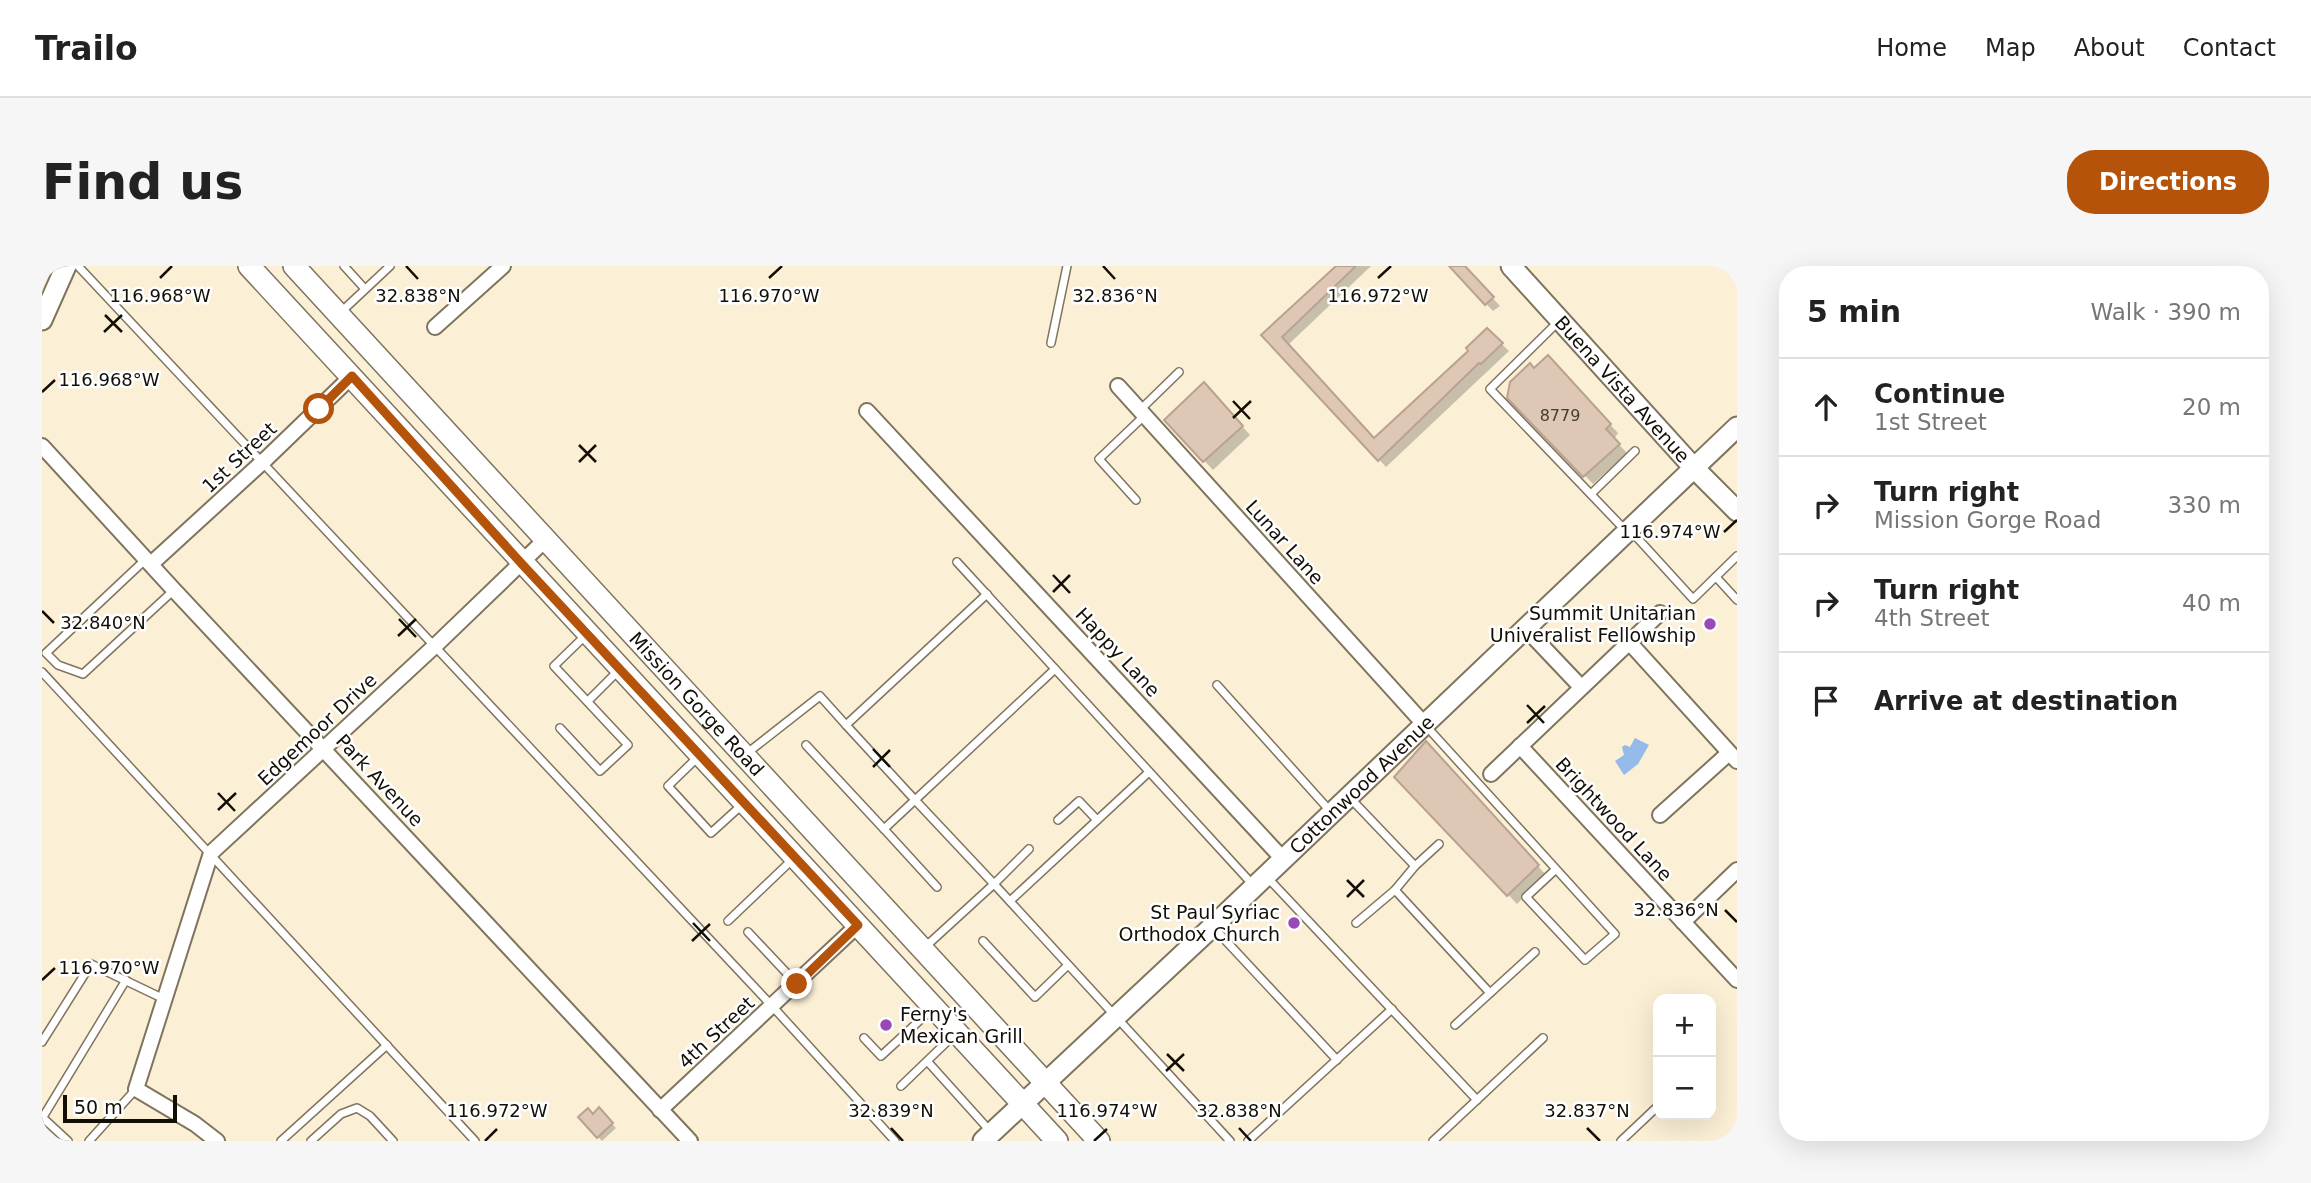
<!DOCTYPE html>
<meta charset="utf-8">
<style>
:root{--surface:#fff;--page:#f6f6f6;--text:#222;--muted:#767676;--line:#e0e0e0;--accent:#b45309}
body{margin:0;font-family:"DejaVu Sans",sans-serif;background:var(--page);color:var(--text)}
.controls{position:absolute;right:21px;bottom:21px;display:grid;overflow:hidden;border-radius:14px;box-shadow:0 7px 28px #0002}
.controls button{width:63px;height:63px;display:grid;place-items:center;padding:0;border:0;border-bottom:2px solid var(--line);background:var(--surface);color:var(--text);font:35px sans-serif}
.scale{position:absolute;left:21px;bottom:18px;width:114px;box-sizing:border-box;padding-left:7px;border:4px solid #130f07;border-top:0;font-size:19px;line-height:24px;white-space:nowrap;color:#130f07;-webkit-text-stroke:5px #fff;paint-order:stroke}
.stop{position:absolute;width:21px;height:21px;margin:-16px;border:5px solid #b45309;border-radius:50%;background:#fff}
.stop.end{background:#b45309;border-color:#fff;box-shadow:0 2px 7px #0008}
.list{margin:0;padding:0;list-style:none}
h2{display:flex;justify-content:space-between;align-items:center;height:91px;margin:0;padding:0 28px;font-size:30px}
h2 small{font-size:23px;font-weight:400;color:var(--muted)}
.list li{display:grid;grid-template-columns:46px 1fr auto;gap:21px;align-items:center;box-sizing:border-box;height:98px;padding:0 28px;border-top:2px solid var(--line)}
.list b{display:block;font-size:26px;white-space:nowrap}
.list p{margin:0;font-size:23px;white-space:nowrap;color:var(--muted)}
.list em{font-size:23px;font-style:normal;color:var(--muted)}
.icon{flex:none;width:38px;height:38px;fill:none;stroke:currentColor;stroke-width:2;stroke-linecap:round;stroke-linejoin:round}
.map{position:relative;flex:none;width:1695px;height:875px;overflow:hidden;border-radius:28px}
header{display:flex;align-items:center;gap:42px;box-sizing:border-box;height:98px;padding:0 35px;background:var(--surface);border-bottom:2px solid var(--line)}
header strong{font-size:33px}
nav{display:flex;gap:38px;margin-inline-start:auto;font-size:24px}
.intro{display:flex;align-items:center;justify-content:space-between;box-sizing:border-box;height:168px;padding:0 42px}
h1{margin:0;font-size:49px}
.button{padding:18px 32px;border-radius:28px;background:var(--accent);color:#fff;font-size:24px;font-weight:700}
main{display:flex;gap:42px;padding:0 42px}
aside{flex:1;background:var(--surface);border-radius:28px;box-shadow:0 7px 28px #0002}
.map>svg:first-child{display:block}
.water{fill:#93bae8}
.shadow{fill:#0003}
.building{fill:#dec7b5;stroke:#b9a291;stroke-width:2}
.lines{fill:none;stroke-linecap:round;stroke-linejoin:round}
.lane-casing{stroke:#7f745e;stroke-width:10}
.street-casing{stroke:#7f745e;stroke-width:18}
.secondary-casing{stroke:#7f745e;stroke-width:23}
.primary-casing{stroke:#7f745e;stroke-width:24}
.lane{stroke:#fff;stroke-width:7}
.street{stroke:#fff;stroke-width:14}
.secondary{stroke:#fff;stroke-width:19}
.primary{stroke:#fff;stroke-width:21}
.route{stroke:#b45309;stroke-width:9}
.ticks{fill:none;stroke:#130f07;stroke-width:2.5}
.poi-dot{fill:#9948b8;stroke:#fff;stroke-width:2.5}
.labels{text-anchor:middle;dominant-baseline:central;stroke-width:5;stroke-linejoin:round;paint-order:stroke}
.number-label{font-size:16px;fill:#463d32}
.street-label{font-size:19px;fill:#130f07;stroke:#fff}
.poi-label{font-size:19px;fill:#130f07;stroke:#fff;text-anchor:end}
.ticks-label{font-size:18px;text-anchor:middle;fill:#130f07;stroke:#fff;stroke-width:5;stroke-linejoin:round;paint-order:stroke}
</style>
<header>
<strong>Trailo</strong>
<nav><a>Home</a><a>Map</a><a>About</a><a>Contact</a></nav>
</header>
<div class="intro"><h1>Find us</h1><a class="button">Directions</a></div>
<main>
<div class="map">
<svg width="1695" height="875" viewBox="0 0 1695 875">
<rect width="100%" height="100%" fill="#fbefd6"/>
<path class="water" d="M 1593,472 L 1607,479 L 1596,498 L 1582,509 L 1573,495 L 1582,489 L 1580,481 L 1583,479 L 1588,481 Z"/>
<g class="shadow">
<path d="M 1295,0 L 1329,0 L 1246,79 L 1333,174 L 1428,85 L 1445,64 L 1467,85 L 1344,201 L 1222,69 Z"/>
<path d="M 1408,0 L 1421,0 L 1458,40 L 1451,45 Z"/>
<path d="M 1514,100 L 1576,167 L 1572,173 L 1585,187 L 1551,218 L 1467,131 L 1492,104 Z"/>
<path d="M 1171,127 L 1208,169 L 1171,204 L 1124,154 Z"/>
<path d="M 1393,486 L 1504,609 L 1475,638 L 1355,510 Z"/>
<path d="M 557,844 L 574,862 L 560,875 L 538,851 L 551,850 Z"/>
</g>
<g class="building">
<path d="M 1294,0 L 1314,0 L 1240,71 L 1332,172 L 1426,85 L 1424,82 L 1445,62 L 1461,77 L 1439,98 L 1437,97 L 1336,195 L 1219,69 Z"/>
<path d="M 1407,0 L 1423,0 L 1452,31 L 1443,39 Z"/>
<path d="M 1506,89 L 1569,158 L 1564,163 L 1578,178 L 1541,211 L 1465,132 L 1468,116 L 1488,97 L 1492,102 Z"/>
<path d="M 1162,116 L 1201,160 L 1161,196 L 1122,154 Z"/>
<path d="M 1384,475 L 1497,599 L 1465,630 L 1352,511 Z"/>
<path d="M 557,841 L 571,857 L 555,872 L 536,851 L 546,842 L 551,848 Z"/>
</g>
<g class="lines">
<g class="lane-casing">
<g id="lane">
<path d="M 36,0 L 731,741 L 853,875"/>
<path d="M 302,0 L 323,23"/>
<path d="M 298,47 L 348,0"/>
<path d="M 1516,56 L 1448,123 L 1584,265"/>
<path d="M 1009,77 L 1025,0"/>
<path d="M 1098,144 L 1137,106"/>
<path d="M 1549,228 L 1593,185"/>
<path d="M 1094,234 L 1057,193 L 1102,150"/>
<path d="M 1589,265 L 1651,333 L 1695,290"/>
<path d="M 104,293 L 4,387 L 16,399 L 41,408 L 132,324"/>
<path d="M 915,296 L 1212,620"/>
<path d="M 1674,311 L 1695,334"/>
<path d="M 0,406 L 433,875"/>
<path d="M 1175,419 L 1289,546"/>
<path d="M 546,435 L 577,404"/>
<path d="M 1385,461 L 1573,668 L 1543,694 L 1484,631 L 1513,604"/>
<path d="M 518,462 L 558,505 L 586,479 L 512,400 L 545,368"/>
<path d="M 764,479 L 842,563 L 873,534 L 804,459 L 945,328"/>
<path d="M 704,488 L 778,430 L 804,459"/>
<path d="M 656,491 L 626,520 L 669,567 L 702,537"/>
<path d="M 1309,533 L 1373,600"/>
<path d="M 1016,554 L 1037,535 L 1055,554"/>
<path d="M 842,563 L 895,621"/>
<path d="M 987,583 L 952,618 L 873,534 L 1013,403"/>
<path d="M 1224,610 L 1435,834"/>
<path d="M 1353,624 L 1448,727"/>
<path d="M 968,635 L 1107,506"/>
<path d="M 686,655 L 752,592"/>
<path d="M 1314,657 L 1353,624 L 1373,600 L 1397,578"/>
<path d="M 1171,661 L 1295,794"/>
<path d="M 706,666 L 754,717"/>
<path d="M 941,675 L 993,731 L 1026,699"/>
<path d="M 882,682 L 952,618 L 1188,875"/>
<path d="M 1413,759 L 1493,686"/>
<path d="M 822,772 L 839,790 L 889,744"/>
<path d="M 0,776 L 49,698 L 122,733"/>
<path d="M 886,796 L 949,866"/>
<path d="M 859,820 L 912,769"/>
<path d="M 0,851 L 26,875"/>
<path d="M 1,851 L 84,714"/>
<path d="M 47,875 L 94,823"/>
<path d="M 239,875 L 345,779"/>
<path d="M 269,875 L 299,848 L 315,842 L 328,850 L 351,875"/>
<path d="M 1206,875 L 1350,743"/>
<path d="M 1391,875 L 1501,772"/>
<path d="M 1579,875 L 1615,841"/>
</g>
</g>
<g class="street-casing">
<g id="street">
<path d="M 393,61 L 461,0"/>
<path d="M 1076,120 L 1382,458"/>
<path d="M 825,145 L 1241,593"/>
<path d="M 0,180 L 132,324 L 648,875"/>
<path d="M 109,298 L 225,192 L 310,110"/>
<path d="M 1483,362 L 1539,421"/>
<path d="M 1587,376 L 1695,495"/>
<path d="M 1478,480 L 1695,714"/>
<path d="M 1449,508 L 1618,347"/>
<path d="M 1618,549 L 1687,487"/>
<path d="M 1641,656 L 1695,604"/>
<path d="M 618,844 L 816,659"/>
<path d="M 175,875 L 153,858 L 94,823 L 169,587 L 396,377 L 504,273"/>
</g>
</g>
<g class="secondary-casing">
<g id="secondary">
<path id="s1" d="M 1469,0 L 1652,202 L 1695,245"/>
<path d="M 0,54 L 24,0"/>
<path id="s2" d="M 941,875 L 1170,661 L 1695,161"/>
</g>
</g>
<g class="primary-casing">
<g id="primary">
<path d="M 207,0 L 1015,875"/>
<path id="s3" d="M 252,0 L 1057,875"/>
</g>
</g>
<use href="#lane" class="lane"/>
<use href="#street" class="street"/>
<use href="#secondary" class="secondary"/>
<use href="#primary" class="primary"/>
</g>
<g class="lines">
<path class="route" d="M 277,143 L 310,110 L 479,297 L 816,659 L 755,718"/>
</g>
<path class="ticks" d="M 364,0 L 376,13M 1061,0 L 1073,13M 118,12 L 130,0M 727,12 L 740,0M 1336,12 L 1349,0M 63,49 L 80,66M 62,66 L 80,49M 0,126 L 13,114M 1191,135 L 1208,153M 1191,152 L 1209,135M 537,179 L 554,196M 537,196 L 554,179M 1682,266 L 1695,254M 1011,309 L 1028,327M 1011,326 L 1028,309M 0,345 L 12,357M 357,353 L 374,371M 356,370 L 374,353M 1485,439 L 1502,457M 1485,457 L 1503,440M 831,483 L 848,501M 831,501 L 848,484M 176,527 L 193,545M 176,544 L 194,527M 1305,614 L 1322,631M 1305,631 L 1322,614M 1683,644 L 1695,656M 651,657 L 668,675M 650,675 L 668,658M 0,714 L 13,702M 1125,788 L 1142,805M 1124,805 L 1142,788M 849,862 L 861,875M 1197,862 L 1209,875M 1545,862 L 1558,875M 443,875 L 455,863M 1052,875 L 1065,863"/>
<g class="poi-dot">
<circle cx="1668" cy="358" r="7"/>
<circle cx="1252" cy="657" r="7"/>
<circle cx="844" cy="759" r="7"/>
</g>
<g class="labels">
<g class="number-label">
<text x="1518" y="149">8779</text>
</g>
<g class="street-label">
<text stroke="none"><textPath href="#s1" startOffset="166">Buena Vista Avenue</textPath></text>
<text transform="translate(197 191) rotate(-43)">1st Street</text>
<text transform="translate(1243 276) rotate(48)">Lunar Lane</text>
<text transform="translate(1076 386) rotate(47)">Happy Lane</text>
<text stroke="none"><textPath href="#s3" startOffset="595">Mission Gorge Road</textPath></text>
<text transform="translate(275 463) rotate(-43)">Edgemoor Drive</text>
<text transform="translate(338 514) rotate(47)">Park Avenue</text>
<text stroke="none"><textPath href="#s2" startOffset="520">Cottonwood Avenue</textPath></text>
<text transform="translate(1572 553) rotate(47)">Brightwood Lane</text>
<text transform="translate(674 766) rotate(-43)">4th Street</text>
</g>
<g class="poi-label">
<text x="1654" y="347">Summit Unitarian<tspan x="1654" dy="22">Univeralist Fellowship</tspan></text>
<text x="1238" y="646">St Paul Syriac<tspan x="1238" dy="22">Orthodox Church</tspan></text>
<text x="858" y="748" text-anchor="start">Ferny's<tspan x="858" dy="22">Mexican Grill</tspan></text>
</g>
</g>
<g class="ticks-label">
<text x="118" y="36">116.968°W</text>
<text x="727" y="36">116.970°W</text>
<text x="1336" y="36">116.972°W</text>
<text x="376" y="36">32.838°N</text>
<text x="1073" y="36">32.836°N</text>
<text x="67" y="120">116.968°W</text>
<text x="1628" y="272">116.974°W</text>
<text x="61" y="363">32.840°N</text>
<text x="1634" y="650">32.836°N</text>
<text x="67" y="708">116.970°W</text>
<text x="849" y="851">32.839°N</text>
<text x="1197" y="851">32.838°N</text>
<text x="1545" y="851">32.837°N</text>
<text x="455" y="851">116.972°W</text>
<text x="1065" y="851">116.974°W</text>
</g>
</svg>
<div class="controls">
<button>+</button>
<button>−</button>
</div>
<div class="scale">50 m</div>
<div class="stop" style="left:277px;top:143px"></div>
<div class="stop end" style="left:755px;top:718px"></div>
</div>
<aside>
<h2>5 min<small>Walk · 390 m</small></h2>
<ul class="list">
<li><svg class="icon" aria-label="ahead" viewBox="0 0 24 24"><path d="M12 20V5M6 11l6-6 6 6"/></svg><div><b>Continue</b><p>1st Street</p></div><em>20 m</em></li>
<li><svg class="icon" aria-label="right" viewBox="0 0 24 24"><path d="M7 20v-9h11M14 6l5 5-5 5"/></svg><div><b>Turn right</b><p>Mission Gorge Road</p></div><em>330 m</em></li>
<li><svg class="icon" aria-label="right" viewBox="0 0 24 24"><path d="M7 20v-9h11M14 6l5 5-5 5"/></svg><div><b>Turn right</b><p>4th Street</p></div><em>40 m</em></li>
<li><svg class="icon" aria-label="arrive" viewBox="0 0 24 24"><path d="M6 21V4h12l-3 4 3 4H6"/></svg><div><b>Arrive at destination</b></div></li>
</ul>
</aside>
</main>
